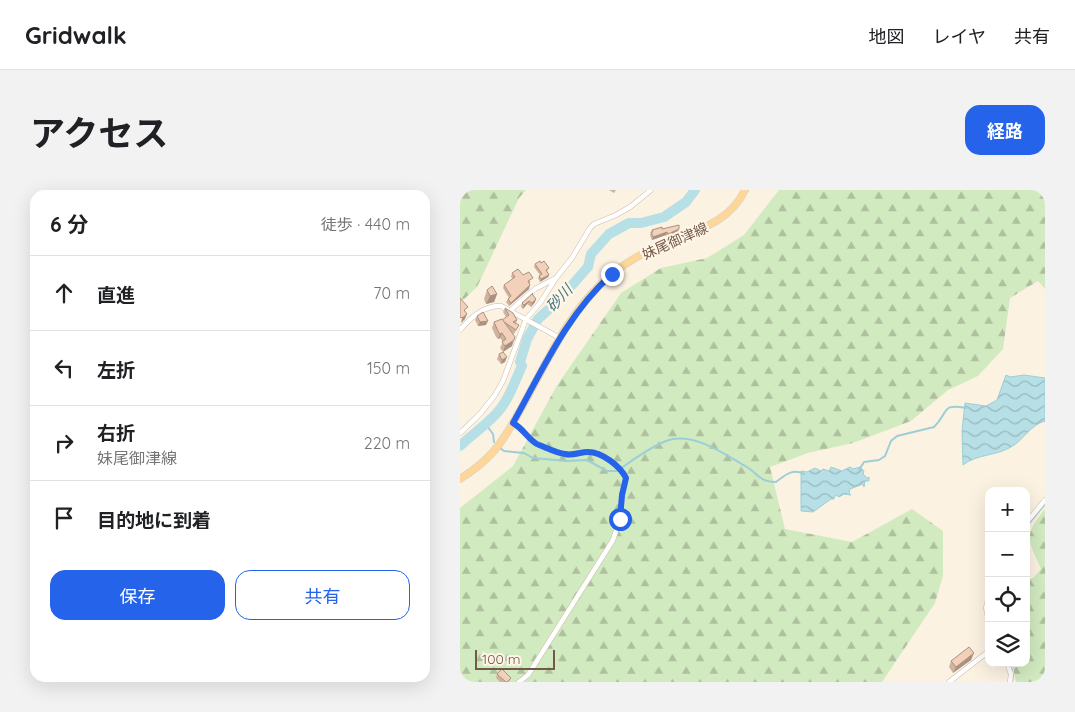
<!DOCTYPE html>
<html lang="ja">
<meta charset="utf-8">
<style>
:root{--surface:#fff;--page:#f2f2f2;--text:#202124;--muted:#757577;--line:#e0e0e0;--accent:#2563eb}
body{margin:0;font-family:Quicksand,"Noto Sans JP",sans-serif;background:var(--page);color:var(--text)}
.controls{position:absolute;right:15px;bottom:15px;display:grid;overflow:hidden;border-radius:10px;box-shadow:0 5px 20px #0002}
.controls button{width:45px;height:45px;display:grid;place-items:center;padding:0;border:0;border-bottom:1px solid var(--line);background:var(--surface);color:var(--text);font:25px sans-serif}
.scale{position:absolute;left:15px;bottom:12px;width:80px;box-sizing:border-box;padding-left:5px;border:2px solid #745848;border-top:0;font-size:14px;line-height:18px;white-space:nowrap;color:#745848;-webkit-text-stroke:4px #fff6e8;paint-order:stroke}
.stop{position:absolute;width:15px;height:15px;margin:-11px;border:4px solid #2563eb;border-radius:50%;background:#fff}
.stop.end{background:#2563eb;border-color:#fff;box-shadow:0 1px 5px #0008}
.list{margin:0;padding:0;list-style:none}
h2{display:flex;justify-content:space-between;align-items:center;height:65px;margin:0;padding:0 20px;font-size:21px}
h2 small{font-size:16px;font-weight:400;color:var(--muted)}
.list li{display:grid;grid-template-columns:32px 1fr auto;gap:15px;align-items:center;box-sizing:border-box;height:75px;padding:0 20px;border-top:1px solid var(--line)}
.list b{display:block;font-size:19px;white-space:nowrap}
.list p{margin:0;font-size:16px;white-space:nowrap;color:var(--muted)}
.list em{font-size:16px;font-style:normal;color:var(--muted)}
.actions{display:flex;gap:10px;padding:15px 20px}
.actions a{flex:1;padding:11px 0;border:1px solid var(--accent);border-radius:15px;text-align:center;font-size:18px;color:var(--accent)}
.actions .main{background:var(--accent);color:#fff}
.icon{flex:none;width:28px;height:28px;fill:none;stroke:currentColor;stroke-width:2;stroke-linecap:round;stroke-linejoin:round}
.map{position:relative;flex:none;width:585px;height:492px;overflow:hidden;border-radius:15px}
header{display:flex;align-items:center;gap:30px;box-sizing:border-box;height:70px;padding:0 25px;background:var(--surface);border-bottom:1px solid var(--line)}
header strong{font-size:24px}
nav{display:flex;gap:28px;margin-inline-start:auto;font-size:18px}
.intro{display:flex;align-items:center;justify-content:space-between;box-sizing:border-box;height:120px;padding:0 30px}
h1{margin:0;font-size:35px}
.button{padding:12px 22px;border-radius:15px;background:var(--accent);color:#fff;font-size:18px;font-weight:700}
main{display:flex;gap:30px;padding:0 30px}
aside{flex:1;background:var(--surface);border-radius:15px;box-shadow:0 5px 20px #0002}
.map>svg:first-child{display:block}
.forest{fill:url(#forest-firs)}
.water{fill:url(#water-waves);stroke:#9cced8}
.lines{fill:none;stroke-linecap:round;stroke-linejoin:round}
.stream{stroke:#9cced8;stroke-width:2}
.river{stroke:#b6dfe6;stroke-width:10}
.minor-casing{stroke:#cfbcab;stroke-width:5.5}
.primary-casing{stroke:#d8d0cc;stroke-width:8}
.minor{stroke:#fff;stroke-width:4.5}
.primary{stroke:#fcd799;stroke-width:7}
.wall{fill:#d0b39f}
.shaded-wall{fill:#a99282}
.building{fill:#f2d0b9;stroke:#a99282}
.route{stroke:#2563eb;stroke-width:6}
.labels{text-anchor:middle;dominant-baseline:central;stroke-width:4.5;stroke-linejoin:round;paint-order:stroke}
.street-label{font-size:14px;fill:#745848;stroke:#fff6e8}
.water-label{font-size:15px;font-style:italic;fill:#3f7681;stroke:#fff6e8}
</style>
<header>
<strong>Gridwalk</strong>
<nav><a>地図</a><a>レイヤ</a><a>共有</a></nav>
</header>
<div class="intro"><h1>アクセス</h1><a class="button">経路</a></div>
<main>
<aside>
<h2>6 分<small>徒歩 · 440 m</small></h2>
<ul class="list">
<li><svg class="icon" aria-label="ahead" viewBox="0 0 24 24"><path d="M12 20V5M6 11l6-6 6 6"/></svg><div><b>直進</b></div><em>70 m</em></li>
<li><svg class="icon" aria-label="left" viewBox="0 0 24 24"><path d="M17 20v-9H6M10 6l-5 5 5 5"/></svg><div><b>左折</b></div><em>150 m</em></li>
<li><svg class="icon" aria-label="right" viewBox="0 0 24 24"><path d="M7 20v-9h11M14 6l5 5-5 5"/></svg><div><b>右折</b><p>妹尾御津線</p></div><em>220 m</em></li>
<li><svg class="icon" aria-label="arrive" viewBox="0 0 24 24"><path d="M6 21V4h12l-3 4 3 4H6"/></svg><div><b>目的地に到着</b></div></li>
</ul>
<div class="actions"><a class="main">保存</a><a>共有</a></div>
</aside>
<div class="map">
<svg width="585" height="492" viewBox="0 0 585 492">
<defs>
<pattern id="forest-firs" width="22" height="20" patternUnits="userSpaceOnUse" patternTransform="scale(1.25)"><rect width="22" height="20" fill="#d1eac0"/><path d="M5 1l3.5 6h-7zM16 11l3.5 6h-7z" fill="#aec09e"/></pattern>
<pattern id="water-waves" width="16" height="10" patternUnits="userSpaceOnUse" patternTransform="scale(1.25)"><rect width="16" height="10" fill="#b6dfe6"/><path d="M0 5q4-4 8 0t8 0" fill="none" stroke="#99b8bc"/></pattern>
</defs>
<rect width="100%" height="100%" fill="#fcf2e2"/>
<g class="forest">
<path d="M 0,0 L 66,0 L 59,8 L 17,97 L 0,113 Z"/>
<path d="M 319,0 L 585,0 L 585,99 L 578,91 L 550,108 L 543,159 L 518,186 L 488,200 L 451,231 L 393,253 L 348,263 L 310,277 L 325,339 L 392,352 L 452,319 L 483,341 L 483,386 L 475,413 L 422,492 L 0,492 L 0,318 L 53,276 L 96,197 L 161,103 L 201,78 L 247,68 L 284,45 Z"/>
<path d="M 585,319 L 585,492 L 556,492 L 552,473 L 566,473 L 566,391 L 574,387 L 581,379 C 568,349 563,346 585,319 Z"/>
</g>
<g class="water">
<path d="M 546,185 L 550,187 L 564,185 L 585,188 L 585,231 C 570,235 564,250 551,257 C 536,266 517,264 503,275 L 502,241 L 505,213 L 526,216 L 537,210 Z"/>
<path d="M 371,277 L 382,281 L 390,277 L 393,279 L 400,277 L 404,281 L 403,284 L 407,288 L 409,287 L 409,291 L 405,291 L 404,297 L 403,294 L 390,299 L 389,303 L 391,305 L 384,304 L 379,307 L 376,305 L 374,308 L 374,309 L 371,309 L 353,322 L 341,321 L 341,281 L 347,282 L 355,278 L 361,281 L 363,279 L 369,281 Z"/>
</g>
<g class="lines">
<g class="stream">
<path d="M 25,233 L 33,244 L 34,252"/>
<path d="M 40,258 L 44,261 L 64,263 L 73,268 L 107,271 L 127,270 L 147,281 L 157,281 C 172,271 188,258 206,251 C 233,241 264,264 287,277 C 299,285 300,292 316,292 C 325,285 333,278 344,284"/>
<path d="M 399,280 L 404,272 L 419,270 L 425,266 L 431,251 L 437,246 L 474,237 C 489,222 481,213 506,218"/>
<path d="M 566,337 L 585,314"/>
<path d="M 549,473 L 552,480"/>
<path d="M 552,492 L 553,485"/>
</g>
<path class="river" d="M 0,256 C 13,243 30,233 41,218 C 51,205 55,190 62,176 L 60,172 L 67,149 L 78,129 L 97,112 L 120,86 L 128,77 L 131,64 L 149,44 L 169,33 L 181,33 L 204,27 L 226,12 L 235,0"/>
<g class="minor-casing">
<g id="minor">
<path d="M 51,120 L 75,99 L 96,88"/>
<path d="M 0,140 C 10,128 25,115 41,116 L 100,148"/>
<path d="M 53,233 C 64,239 70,252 79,255 C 87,259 97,263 105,264 C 113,266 120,262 128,262 C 142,262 160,276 166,288 L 162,305 L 160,329 L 153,350 L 68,485 L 59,492"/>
<path d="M 0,243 L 20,224 L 35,205 L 43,191 L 66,129 L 80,113 L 96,88 L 112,68 L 130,38 L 134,34 L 156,25 L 170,17 L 191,0"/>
<path d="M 566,333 L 585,310"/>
<path d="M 529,405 L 526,418 L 529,432"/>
<path d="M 547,473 L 551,484 L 550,492"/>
<path d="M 489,492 L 529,461"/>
</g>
</g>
<g class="primary-casing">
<path id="primary" d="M 0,289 C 11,282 23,273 32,263 C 45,249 54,231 63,215 C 86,174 107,126 141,94 C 158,77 180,64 201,55 C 234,40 268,35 285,0"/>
</g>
<use href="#minor" class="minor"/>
<use href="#primary" class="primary"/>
</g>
<g class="wall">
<path d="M 149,0 L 156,0 L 154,3 Z"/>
<path d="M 202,39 L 218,42 L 207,47 L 206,45 L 192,50 L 190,45 L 192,40 Z"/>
<path d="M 81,73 L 89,78 L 87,81 L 89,85 L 88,87 L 80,92 L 78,88 L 80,85 L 74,77 L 75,74 Z"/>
<path d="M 52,83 L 63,85 L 71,92 L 69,93 L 69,99 L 49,116 L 46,112 L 48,109 L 49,108 L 43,98 L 44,95 L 53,89 L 51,87 Z"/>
<path d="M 27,100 L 37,104 L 34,112 L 26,114 L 24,109 Z"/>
<path d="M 73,103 L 73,105 L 75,112 L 71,117 L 67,114 L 63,119 L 61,117 L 62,113 Z"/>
<path d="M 45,118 L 57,130 L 56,134 L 57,139 L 54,144 L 51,142 L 52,156 L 43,162 L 40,158 L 43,152 L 40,148 L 38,149 L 36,147 L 32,138 L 34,132 L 42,130 L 46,127 L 43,122 Z"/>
<path d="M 17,126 L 26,135 L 18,136 L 15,130 Z"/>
<path d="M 39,164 L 45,172 L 41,174 L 37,169 Z"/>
<path d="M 511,470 L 493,483 L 489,477 L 491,471 Z"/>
<path d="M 37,484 L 51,488 L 49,492 L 40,492 L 36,488 Z"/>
</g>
<g class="shaded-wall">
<path d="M 219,39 L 218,42 L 207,47 L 208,44 Z"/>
<path d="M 207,42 L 206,45 L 192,50 L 193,47 Z"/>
<path d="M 89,85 L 88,87 L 80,92 L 81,89 Z"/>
<path d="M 70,95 L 69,99 L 49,116 L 51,113 Z"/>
<path d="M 37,104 L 34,112 L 26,114 L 30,106 Z"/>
<path d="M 76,109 L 75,112 L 71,117 L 72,113 Z"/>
<path d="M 69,111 L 67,114 L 63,119 L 64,115 Z"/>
<path d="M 7,124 L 5,129 L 1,133 L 2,128 Z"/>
<path d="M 28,131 L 26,135 L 18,136 L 20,132 Z"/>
<path d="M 42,143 L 40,148 L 38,149 L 40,144 Z"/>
<path d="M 54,150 L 52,156 L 43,162 L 45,156 Z"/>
<path d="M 47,167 L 45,172 L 41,174 L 42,170 Z"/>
<path d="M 514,463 L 511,470 L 493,483 L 496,477 Z"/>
</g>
<g class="building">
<path d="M 219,35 L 219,39 L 208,44 L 207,42 L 193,47 L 191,42 L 193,42 L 192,40 L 202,37 L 202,39 Z"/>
<path d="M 80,71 L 81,73 L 84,71 L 89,78 L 86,80 L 89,85 L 81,89 L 79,86 L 82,84 L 75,74 Z"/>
<path d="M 58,79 L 63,85 L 69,82 L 73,88 L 68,91 L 70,95 L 51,113 L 48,109 L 51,106 L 44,95 L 55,87 L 52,83 Z"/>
<path d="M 32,96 L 37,104 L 30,106 L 27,100 Z"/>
<path d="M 73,103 L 72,104 L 76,109 L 72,113 L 69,111 L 64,115 L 62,113 Z"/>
<path d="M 0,108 L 8,117 L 4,120 L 7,124 L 2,128 L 1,127 L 0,128 Z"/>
<path d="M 45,118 L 53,123 L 57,130 L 53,132 L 59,135 L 56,140 L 44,132 L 42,130 L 49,125 Z"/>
<path d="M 23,122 L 28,131 L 20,132 L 17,126 Z"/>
<path d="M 42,129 L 55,147 L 54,150 L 45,156 L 42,152 L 46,149 L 42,143 L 40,144 L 38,141 L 34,132 Z"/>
<path d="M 43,162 L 47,167 L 42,170 L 39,164 Z"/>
<path d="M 509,457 L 514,463 L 496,477 L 491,471 Z"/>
<path d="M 42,479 L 51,488 L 47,492 L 46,492 L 37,484 Z"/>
</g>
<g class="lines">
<path class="route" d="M 152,84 C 107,124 82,181 53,233 C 64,239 70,252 79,255 C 87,258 97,263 105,264 C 113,266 120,262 128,262 C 142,262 160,276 166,288 L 162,305 L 160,329"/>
</g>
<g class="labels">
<g class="street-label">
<text transform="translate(215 51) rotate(-24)">妹尾御津線</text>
</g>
<g class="water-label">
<text transform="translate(99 108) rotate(-47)">砂川</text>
</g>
</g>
</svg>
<div class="controls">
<button>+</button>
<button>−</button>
<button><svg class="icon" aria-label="locate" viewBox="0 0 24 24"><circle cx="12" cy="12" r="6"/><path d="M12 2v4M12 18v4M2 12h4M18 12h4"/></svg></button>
<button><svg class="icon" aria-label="layers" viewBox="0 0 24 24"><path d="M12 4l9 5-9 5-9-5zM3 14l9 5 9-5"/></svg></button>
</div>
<div class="scale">100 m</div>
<div class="stop" style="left:160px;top:329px"></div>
<div class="stop end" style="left:152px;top:84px"></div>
</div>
</main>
